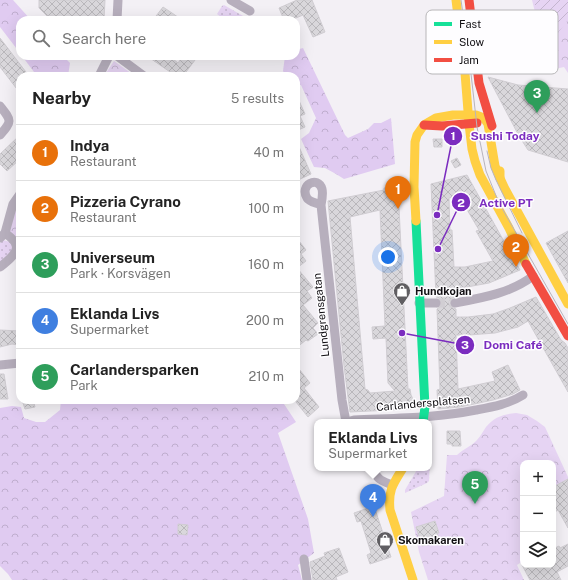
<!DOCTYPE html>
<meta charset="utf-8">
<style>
:root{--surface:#fff;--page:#f2f2f2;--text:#222;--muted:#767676;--line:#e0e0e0;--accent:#111827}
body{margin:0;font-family:"Public Sans",sans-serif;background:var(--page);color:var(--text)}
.controls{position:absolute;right:12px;bottom:12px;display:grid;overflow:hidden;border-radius:8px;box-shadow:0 4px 16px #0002}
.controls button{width:36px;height:36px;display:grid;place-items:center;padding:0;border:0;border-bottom:1px solid var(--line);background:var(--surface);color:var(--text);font:20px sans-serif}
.you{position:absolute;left:388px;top:257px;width:14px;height:14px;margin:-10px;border:3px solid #fff;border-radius:50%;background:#1a73e8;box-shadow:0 0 0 6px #1a73e833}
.badge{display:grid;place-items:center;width:26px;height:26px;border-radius:50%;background:var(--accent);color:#fff;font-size:13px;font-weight:700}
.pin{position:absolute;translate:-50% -33px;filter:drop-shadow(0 1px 2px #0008)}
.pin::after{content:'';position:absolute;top:21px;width:14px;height:12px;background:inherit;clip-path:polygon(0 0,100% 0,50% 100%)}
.popup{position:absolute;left:314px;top:419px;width:118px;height:52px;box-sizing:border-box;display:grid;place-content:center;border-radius:8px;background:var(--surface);filter:drop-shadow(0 1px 3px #0005);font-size:13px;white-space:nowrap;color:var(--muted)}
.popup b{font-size:15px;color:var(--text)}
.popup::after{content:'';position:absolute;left:50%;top:100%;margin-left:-8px;border:8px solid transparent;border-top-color:var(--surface)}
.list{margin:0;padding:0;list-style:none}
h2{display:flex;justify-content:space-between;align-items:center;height:52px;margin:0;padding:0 16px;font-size:17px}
h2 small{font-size:13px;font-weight:400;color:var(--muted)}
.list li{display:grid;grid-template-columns:26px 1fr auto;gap:12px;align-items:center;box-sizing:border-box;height:56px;padding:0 16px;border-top:1px solid var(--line)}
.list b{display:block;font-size:15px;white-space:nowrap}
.list p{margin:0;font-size:13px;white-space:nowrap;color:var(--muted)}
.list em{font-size:13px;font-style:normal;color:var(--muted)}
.icon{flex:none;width:22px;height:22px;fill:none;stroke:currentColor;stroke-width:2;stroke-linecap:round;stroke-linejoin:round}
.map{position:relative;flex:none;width:568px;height:580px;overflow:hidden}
.search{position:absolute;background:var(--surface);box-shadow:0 4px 16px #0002;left:16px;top:16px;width:284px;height:44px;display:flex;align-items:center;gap:10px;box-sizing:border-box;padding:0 14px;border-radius:12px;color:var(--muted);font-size:15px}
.panel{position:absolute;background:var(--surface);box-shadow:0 4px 16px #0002;left:16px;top:72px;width:284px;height:332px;border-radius:12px}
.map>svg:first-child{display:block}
.grass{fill:url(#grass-dots)}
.forest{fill:url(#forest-crowns)}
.park{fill:url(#park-crowns)}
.garden{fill:url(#garden-furrows)}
.building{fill:url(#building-cross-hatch);stroke:#d0cdd2;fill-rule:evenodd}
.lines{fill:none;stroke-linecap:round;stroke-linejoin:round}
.street-tunnel{stroke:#d1ced3;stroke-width:9;stroke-dasharray:9 4.5;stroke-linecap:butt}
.street{stroke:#b7afbd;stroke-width:9}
.fast{stroke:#16e098;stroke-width:9}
.slow{stroke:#ffcf43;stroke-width:9}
.jam{stroke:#f24e42;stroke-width:9}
.tram{stroke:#b8b4bc;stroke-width:1}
.labels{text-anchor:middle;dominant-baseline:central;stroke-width:3;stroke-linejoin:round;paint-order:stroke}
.poi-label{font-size:11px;font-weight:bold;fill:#110f13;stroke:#fefdff;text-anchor:start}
.street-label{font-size:11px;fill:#110f13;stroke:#fefdff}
.key{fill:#fefdff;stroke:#b7b6b8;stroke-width:1}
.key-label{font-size:11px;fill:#110f13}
.leader{fill:none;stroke:#7b2cbf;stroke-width:1.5}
.callout-dot{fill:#7b2cbf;stroke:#fefdff;stroke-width:1.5}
.mark-label{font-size:12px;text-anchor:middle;font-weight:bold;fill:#fff}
.callout-label{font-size:12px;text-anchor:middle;font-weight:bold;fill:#7b2cbf;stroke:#fefdff;stroke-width:3;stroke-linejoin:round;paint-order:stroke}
</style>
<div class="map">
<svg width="568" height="580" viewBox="0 0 568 580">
<defs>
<pattern id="grass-dots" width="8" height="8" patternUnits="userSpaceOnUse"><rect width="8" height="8" fill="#e6d4f3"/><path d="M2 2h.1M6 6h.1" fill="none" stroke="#c4b5cf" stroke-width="1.8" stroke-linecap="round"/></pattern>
<pattern id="forest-crowns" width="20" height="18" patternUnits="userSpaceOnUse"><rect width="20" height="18" fill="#e0cbf1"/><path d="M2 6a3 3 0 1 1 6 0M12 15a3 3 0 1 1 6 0" fill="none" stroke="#bfadce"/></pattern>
<pattern id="park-crowns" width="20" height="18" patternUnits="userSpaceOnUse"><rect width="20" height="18" fill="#e6d4f3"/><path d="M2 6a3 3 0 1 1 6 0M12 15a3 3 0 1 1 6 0" fill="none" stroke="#c4b5cf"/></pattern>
<pattern id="garden-furrows" width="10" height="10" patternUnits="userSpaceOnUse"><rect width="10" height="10" fill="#e6d4f3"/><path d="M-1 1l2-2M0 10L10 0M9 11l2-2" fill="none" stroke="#c4b5cf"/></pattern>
<pattern id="building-cross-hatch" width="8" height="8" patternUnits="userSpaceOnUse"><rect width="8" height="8" fill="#d9d7db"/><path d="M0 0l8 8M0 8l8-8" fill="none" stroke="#b9b7bb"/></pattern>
</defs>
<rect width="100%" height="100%" fill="#f3f0f5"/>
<g class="grass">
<path d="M 224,5 L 250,20 L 225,20 L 217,14 L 222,6 Z"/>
<path d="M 3,240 L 10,242 L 14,249 L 0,263 L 0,243 Z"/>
<path d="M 429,457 L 430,457 L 429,481 L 427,483 L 405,493 L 405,490 L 418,468 L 429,468 Z"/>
</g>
<g class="forest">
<path d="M 0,0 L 13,0 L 31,20 L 20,20 L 20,53 L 0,27 Z"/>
<path d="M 303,48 L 345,135 L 348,138 L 368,129 L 374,123 L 381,123 L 391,118 L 395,164 L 344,179 L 336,174 L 325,168 L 314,167 L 301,139 L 309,133 L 316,118 L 301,85 L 296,86 L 296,76 L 286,76 L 283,71 L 285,56 L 296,56 L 296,50 Z"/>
<path d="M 22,56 L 63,56 L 70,63 L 68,76 L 37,76 Z"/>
<path d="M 61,400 L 279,400 L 284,404 L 296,422 L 278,433 L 308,519 L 314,553 L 298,565 L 302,580 L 12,580 L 8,574 L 0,566 L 0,408 L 12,406 L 21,407 L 24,418 L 36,422 L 45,422 L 60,410 Z"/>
</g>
<g class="park">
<path d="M 532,0 L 568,0 L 568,73 L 564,67 L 545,71 L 526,33 L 542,22 L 535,12 Z"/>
<path d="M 114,61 L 135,76 L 104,76 Z"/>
<path d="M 20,202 L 20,245 L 9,231 L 17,205 Z"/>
<path d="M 516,413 L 527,415 L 537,421 L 545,427 L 568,477 L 568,479 L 553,487 L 553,463 L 523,463 L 523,561 L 517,565 L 524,580 L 428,580 L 419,552 L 411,512 L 444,496 L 447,455 L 457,455 C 463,449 472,446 477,440 C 481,436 483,431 486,427 C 494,417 504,414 516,413 Z"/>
</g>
<path class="garden" d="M 534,0 L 568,0 L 568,20 L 556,35 L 536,10 Z"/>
<g class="building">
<path d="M 39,0 L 105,0 L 104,20 L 89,20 L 89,18 L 47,16 L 39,8 Z"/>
<path d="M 297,0 L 312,0 L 325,32 L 313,37 L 303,15 L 291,20 L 284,20 L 279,8 Z"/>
<path d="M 163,7 L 172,13 L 182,20 L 153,20 Z"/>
<path d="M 0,38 L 29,76 L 20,76 L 20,93 L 0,67 Z"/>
<path d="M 147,56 L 165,56 L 172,60 L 173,59 L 178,63 L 183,56 L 198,56 L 183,76 L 176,76 Z"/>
<path d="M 488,77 L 518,85 L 568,89 L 568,162 L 528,150 L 519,136 Z"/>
<path d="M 296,94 L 305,114 L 300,116 L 305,127 L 296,131 Z"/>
<path d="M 20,135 L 20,159 L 7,171 L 0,164 L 0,154 Z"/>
<path d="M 433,139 L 442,139 L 442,147 L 434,147 Z"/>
<path d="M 296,140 L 311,174 L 296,181 Z"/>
<path d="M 457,158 L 461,165 L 455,168 L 451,161 Z"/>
<path d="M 467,175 L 520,270 L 489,283 L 467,287 L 454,288 L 455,297 L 451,299 L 449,301 L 449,304 L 451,307 L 456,309 L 456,317 L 468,317 L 493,314 L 510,308 L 536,297 L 561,340 L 565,343 L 568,348 L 568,392 L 528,321 L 518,327 L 495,333 L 469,335 L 456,335 L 458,389 L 495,381 L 492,372 L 508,365 L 520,390 L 513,394 L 493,400 L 460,407 L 438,409 L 437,390 L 440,389 L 437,309 L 441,306 L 442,303 L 439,298 L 436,297 L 431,184 ZM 459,196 L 479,230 L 476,231 L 493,261 L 465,267 L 454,267 L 452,230 L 450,230 L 449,198 Z"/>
<path d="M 391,187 L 392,188 L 398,187 L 408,389 L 410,389 L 411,395 L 412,397 L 413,400 L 411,402 L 411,409 L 350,412 L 344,366 L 328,201 L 384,190 L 384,188 ZM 380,210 L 385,326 L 372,327 L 373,339 L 386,338 L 388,383 L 395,391 L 370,393 L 368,390 L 365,389 L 350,217 Z"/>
<path d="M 568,231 L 568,283 L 546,243 Z"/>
<path d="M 296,237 L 306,250 L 301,254 L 306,261 L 297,268 L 313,287 L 307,291 L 312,298 L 303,305 L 318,323 L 313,328 L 318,334 L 308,341 L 306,340 L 296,348 L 296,328 L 301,324 L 296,318 Z"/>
<path d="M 0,330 L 20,331 L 20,345 L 12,344 L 0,347 Z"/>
<path d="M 296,365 L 310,383 L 304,388 L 319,407 L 308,417 L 296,402 Z"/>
<path d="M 0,374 L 4,374 L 8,399 L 0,399 Z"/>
<path d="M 22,400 L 33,400 L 35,407 L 25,409 Z"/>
<path d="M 447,431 L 460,431 L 461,446 L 452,446 L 452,444 L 447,444 Z"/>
<path d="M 568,479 L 568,528 L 558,510 L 553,513 L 553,487 Z"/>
<path d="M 374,506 L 391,557 L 370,564 L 367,555 L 371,553 L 361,521 L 357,522 L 354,513 Z"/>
<path d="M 435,521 L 439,533 L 437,533 L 440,541 L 422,546 L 416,527 Z"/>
<path d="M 178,524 L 188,525 L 187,535 L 178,534 Z"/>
<path d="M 568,544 L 568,566 L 557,572 L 561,580 L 530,580 L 522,565 L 553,565 L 553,549 L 559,546 L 560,548 Z"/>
<path d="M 339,548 L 348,572 L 336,577 L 337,580 L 313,580 L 310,562 L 325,556 L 324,553 Z"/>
</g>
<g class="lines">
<path class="street-tunnel" d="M 436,303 L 455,303"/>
<g class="street">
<path d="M 231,0 L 250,11"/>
<path d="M 117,20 L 118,0"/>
<path d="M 117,56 L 144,76"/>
<path d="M 99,76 L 109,56"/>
<path d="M 0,106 C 12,121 12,121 0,135"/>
<path d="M 321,205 C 317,203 309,202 307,198 C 299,185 318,175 322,189 C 323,193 322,200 321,205 L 342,400 L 346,422"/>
<path d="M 0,238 L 5,233 L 13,204 L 20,194"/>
<path d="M 0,267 C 5,263 19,253 16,245 C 15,240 9,236 5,233"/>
<path d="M 419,303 L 436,303"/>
<path d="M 455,303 C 482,298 511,293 533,276"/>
<path d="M 0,365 L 20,363"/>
<path d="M 347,422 L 354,420 C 395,418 436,418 476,410 C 492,407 509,404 523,395"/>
<path d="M 372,468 C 378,480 380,480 392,485"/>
<path d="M 304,559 L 307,580"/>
</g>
<path class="fast" d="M 416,221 L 425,407 L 423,422"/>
<g class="slow">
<path d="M 456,0 L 465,73 L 469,124 L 472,149 L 475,161 L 480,175 L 509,228 L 526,264"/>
<path d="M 500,171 L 500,178 L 505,189 L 568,304"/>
<path d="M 416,221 L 414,187 L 415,142 L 417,135 L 424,125 L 436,118 L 453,115 L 476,115 L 484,118 L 488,124 L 495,166 L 500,178"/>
<path d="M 403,468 C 393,484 388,490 390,510 L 413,580"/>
</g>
<g class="jam">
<path d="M 469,0 L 479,83 L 492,126"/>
<path d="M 424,125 L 442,126 L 477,123"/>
<path d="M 526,264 L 568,336"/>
</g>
<g class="tram">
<path d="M 461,0 L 469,56 L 477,127 L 486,171 L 499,203 L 568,324"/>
<path d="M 487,151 L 491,168 L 496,180 L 522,233"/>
</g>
</g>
<defs>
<g id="shop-pin" transform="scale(0.9)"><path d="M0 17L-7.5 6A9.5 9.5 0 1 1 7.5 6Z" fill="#605e62" stroke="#fefdff"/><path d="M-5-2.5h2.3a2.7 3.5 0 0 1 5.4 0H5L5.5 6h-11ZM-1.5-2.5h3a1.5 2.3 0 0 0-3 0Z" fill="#fff"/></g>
</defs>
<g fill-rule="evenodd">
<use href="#shop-pin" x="402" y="291"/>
<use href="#shop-pin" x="385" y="540"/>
</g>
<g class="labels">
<g class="poi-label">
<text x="415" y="291">Hundkojan</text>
<text x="398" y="540">Skomakaren</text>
</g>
<g class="street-label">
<text transform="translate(321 315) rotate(-96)">Lundgrensgatan</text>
<text transform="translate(423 403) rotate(-5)">Carlandersplatsen</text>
</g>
</g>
<rect x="426" y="10" width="132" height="64" rx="6" class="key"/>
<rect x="434" y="22" width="18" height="4" fill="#16e098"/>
<rect x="434" y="40" width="18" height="4" fill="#ffcf43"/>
<rect x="434" y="58" width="18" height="4" fill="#f24e42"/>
<g class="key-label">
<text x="459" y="28">Fast</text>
<text x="459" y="46">Slow</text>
<text x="459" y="64">Jam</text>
</g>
<path class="leader" d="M437 215L453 136M438 249L461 202M402 333L465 345"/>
<g class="callout-dot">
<circle cx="437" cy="215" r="4"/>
<circle cx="438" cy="249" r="4"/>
<circle cx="402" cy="333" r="4"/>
<circle cx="453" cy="136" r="10"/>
<circle cx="461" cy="202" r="10"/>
<circle cx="465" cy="345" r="10"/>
</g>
<g class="mark-label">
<text x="453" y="140">1</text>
<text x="461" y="207">2</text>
<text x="465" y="349">3</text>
</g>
<g class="callout-label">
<text x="505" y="140">Sushi Today</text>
<text x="506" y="207">Active PT</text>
<text x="513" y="349">Domi Café</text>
</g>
</svg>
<div class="controls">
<button>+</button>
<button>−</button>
<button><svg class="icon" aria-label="layers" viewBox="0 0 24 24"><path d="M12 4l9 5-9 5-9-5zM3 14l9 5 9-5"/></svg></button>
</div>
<div class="you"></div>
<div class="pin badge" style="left:398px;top:209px;background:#e8710a">1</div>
<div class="pin badge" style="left:516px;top:267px;background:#e8710a">2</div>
<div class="pin badge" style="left:537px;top:113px;background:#2e9e5b">3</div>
<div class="pin badge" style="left:373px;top:517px;background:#3f7fe0">4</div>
<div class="popup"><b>Eklanda Livs</b>Supermarket</div>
<div class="pin badge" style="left:475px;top:504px;background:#2e9e5b">5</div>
<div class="search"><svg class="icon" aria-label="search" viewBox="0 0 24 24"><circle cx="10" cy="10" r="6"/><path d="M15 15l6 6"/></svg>Search here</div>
<section class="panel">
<h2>Nearby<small>5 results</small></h2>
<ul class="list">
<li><span class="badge" style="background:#e8710a">1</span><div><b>Indya</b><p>Restaurant</p></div><em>40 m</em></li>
<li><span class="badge" style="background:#e8710a">2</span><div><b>Pizzeria Cyrano</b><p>Restaurant</p></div><em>100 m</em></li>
<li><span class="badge" style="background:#2e9e5b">3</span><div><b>Universeum</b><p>Park · Korsvägen</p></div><em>160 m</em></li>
<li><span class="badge" style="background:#3f7fe0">4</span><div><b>Eklanda Livs</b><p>Supermarket</p></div><em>200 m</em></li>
<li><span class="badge" style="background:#2e9e5b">5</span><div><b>Carlandersparken</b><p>Park</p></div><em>210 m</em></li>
</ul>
</section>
</div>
